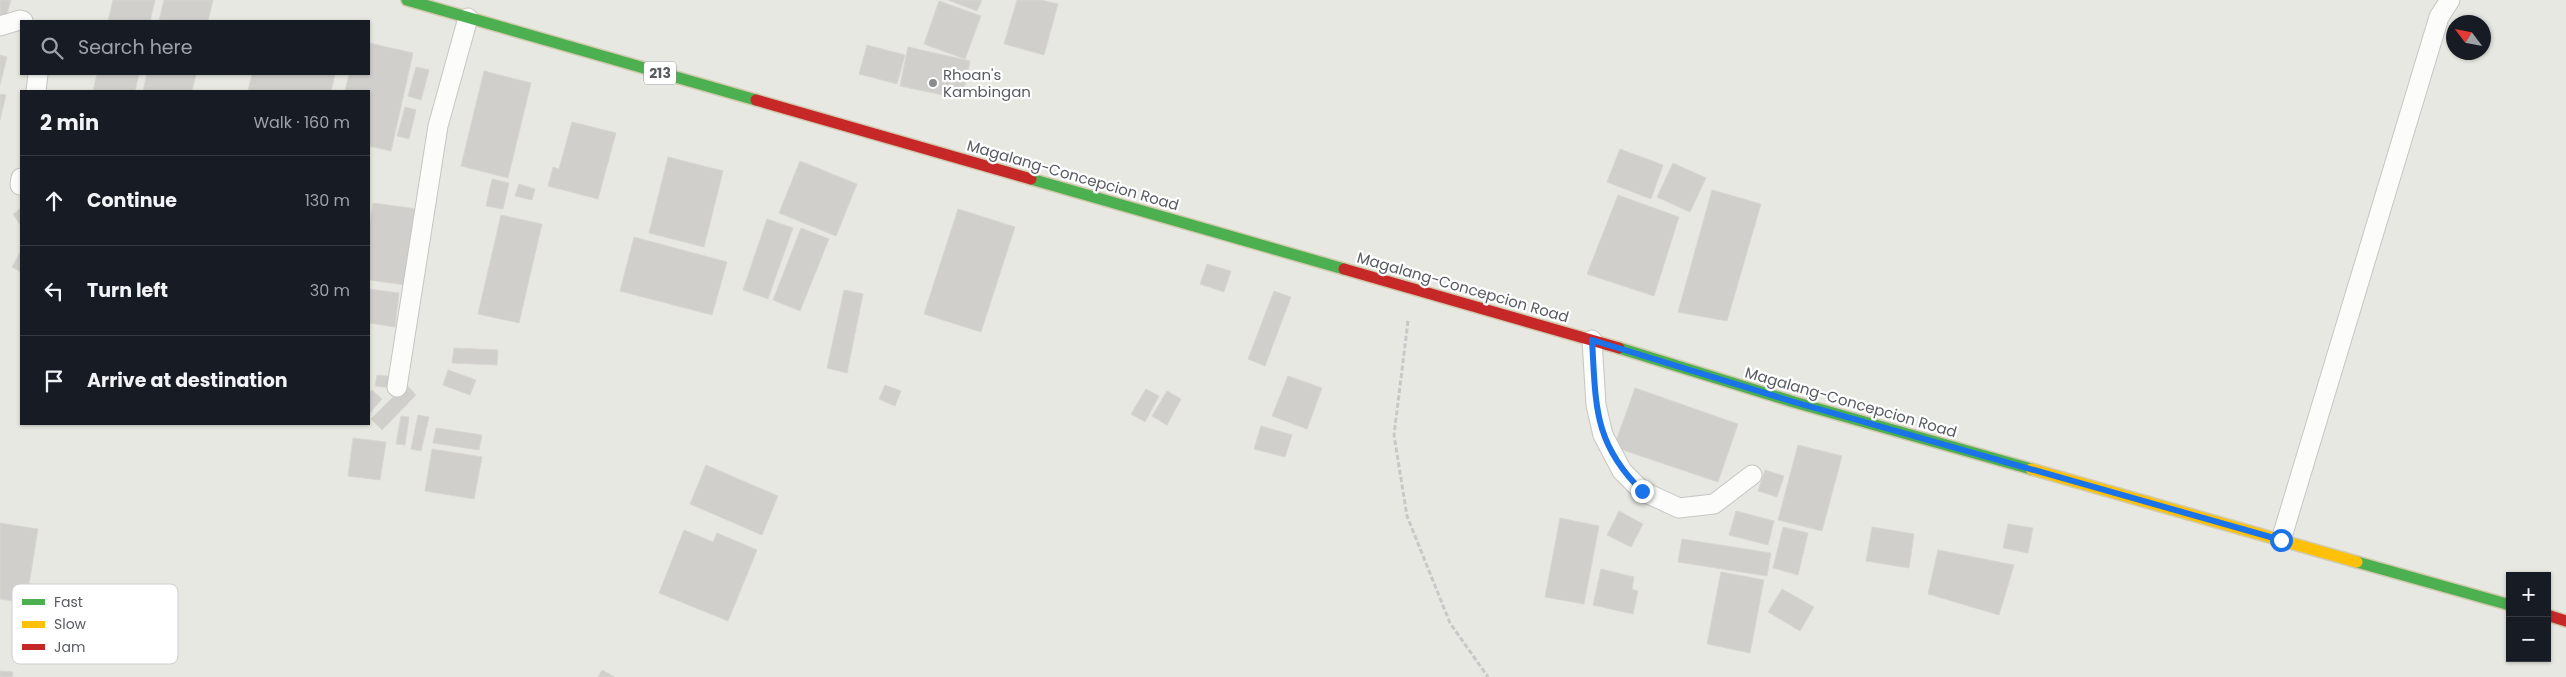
<!DOCTYPE html>
<meta charset="utf-8">
<style>
:root{--surface:#171b24;--page:#20242c;--text:#f1f3f6;--muted:#9ea1a6;--line:#363941}
body{margin:0;font-family:Poppins,sans-serif;background:var(--page);color:var(--text)}
.controls{position:absolute;right:15px;bottom:15px;display:grid;overflow:hidden;border-radius:0px;box-shadow:0 1px 4px #0004}
.controls button{width:45px;height:45px;display:grid;place-items:center;padding:0;border:0;border-bottom:1px solid var(--line);background:var(--surface);color:var(--text);font:25px sans-serif}
.compass{position:absolute;left:2446px;top:15px;width:45px;height:45px;border-radius:50%;background:var(--surface);box-shadow:0 1px 4px #0004;rotate:302deg}
.stop{position:absolute;width:15px;height:15px;margin:-11px;border:4px solid #1a73e8;border-radius:50%;background:#fff}
.stop.end{background:#1a73e8;border-color:#fff;box-shadow:0 1px 5px #0008}
.list{margin:0;padding:0;list-style:none}
h2{display:flex;justify-content:space-between;align-items:center;height:65px;margin:0;padding:0 20px;font-size:21px}
h2 small{font-size:16px;font-weight:400;color:var(--muted)}
.list li{display:grid;grid-template-columns:32px 1fr auto;gap:15px;align-items:center;box-sizing:border-box;height:90px;padding:0 20px;border-top:1px solid var(--line)}
.list b{display:block;font-size:19px;white-space:nowrap}
.list em{font-size:16px;font-style:normal;color:var(--muted)}
.icon{flex:none;width:28px;height:28px;fill:none;stroke:currentColor;stroke-width:2;stroke-linecap:round;stroke-linejoin:round}
.map{position:relative;flex:none;width:2566px;height:677px;overflow:hidden}
.search{position:absolute;background:var(--surface);box-shadow:0 1px 4px #0004;left:20px;top:20px;width:350px;height:55px;display:flex;align-items:center;gap:12px;box-sizing:border-box;padding:0 18px;border-radius:0px;color:var(--muted);font-size:19px}
.panel{position:absolute;background:var(--surface);box-shadow:0 1px 4px #0004;left:20px;top:90px;width:350px;height:335px;border-radius:0px}
.map>svg:first-child{display:block}
.building{fill:#d0cfcc;stroke:#d8d6d1}
.lines{fill:none;stroke-linecap:round;stroke-linejoin:round}
.lane-casing{stroke:#c5c6c4;stroke-width:21}
.fast-casing{stroke:#d2caae;stroke-width:14}
.slow-casing{stroke:#d2caae;stroke-width:14}
.jam-casing{stroke:#d2caae;stroke-width:14}
.path{stroke:#c5cac8;stroke-width:3;stroke-dasharray:5 2.5;stroke-linecap:butt}
.lane{stroke:#fcfcfb;stroke-width:19}
.fast{stroke:#4caf50;stroke-width:11}
.slow{stroke:#ffc107;stroke-width:11}
.jam{stroke:#c62828;stroke-width:11}
.route{stroke:#1a73e8;stroke-width:6}
.poi-dot{fill:#8a8c8e;stroke:#fff;stroke-width:2}
.labels{text-anchor:middle;dominant-baseline:central;stroke-width:4.5;stroke-linejoin:round;paint-order:stroke}
.shield{fill:#fff;stroke:#8a8c90;stroke-width:1}
.shield-label{font-size:14px;font-weight:bold;fill:#585b61}
.poi-label{font-size:15px;fill:#585b61;stroke:#fff;text-anchor:start}
.street-label{font-size:15px;fill:#585b61;stroke:#fff}
.key{fill:#fff;stroke:#cdced0;stroke-width:1}
.key-label{font-size:14px;fill:#585b61}
</style>
<div class="map">
<svg width="2566" height="677" viewBox="0 0 2566 677">
<rect width="100%" height="100%" fill="#e8e8e2"/>
<g class="building">
<path d="M 0,0 L 11,0 L 6,17 L 0,15 Z"/>
<path d="M 113,0 L 155,0 L 150,21 L 108,21 Z"/>
<path d="M 164,0 L 213,0 L 208,21 L 159,21 Z"/>
<path d="M 948,0 L 982,0 L 977,11 Z"/>
<path d="M 1017,0 L 1041,0 L 1058,4 L 1044,55 L 1004,44 Z"/>
<path d="M 939,1 L 981,16 L 965,59 L 924,44 Z"/>
<path d="M 369,43 L 413,53 L 391,151 L 369,146 L 369,91 L 345,91 L 349,74 L 369,74 Z"/>
<path d="M 867,45 L 905,55 L 897,84 L 859,74 Z"/>
<path d="M 908,47 L 970,61 L 962,99 L 900,86 Z"/>
<path d="M 0,55 L 7,57 L 0,85 Z"/>
<path d="M 416,67 L 429,70 L 421,100 L 408,96 Z"/>
<path d="M 484,71 L 531,83 L 508,178 L 461,166 Z"/>
<path d="M 97,74 L 139,74 L 135,91 L 93,91 Z"/>
<path d="M 147,74 L 196,74 L 192,91 L 143,91 Z"/>
<path d="M 252,74 L 335,74 L 331,91 L 248,91 Z"/>
<path d="M 0,94 L 6,95 L 0,120 Z"/>
<path d="M 405,107 L 416,110 L 409,139 L 397,136 Z"/>
<path d="M 572,122 L 616,133 L 598,199 L 548,186 L 553,167 L 559,169 Z"/>
<path d="M 1620,149 L 1663,165 L 1651,199 L 1607,182 Z"/>
<path d="M 668,157 L 723,171 L 704,247 L 649,233 Z"/>
<path d="M 800,161 L 857,184 L 836,236 L 779,213 Z"/>
<path d="M 1673,163 L 1706,178 L 1690,212 L 1657,197 Z"/>
<path d="M 492,179 L 509,183 L 503,209 L 486,206 Z"/>
<path d="M 519,184 L 535,189 L 532,200 L 515,196 Z"/>
<path d="M 1712,190 L 1761,204 L 1727,321 L 1678,312 Z"/>
<path d="M 1618,195 L 1679,217 L 1654,296 L 1587,274 Z"/>
<path d="M 373,203 L 417,209 L 406,285 L 369,280 L 369,230 Z"/>
<path d="M 21,208 L 21,226 L 13,214 Z"/>
<path d="M 958,209 L 1015,227 L 981,332 L 924,314 Z"/>
<path d="M 501,215 L 542,224 L 519,323 L 478,314 Z"/>
<path d="M 767,219 L 793,228 L 768,299 L 743,290 Z"/>
<path d="M 801,228 L 829,239 L 800,311 L 773,300 Z"/>
<path d="M 634,237 L 727,262 L 712,315 L 620,291 Z"/>
<path d="M 21,251 L 21,272 L 12,267 Z"/>
<path d="M 1207,264 L 1231,271 L 1224,292 L 1200,284 Z"/>
<path d="M 369,289 L 399,293 L 395,327 L 369,323 Z"/>
<path d="M 844,290 L 863,294 L 847,373 L 827,368 Z"/>
<path d="M 1274,291 L 1291,297 L 1265,366 L 1248,359 Z"/>
<path d="M 454,348 L 498,350 L 497,365 L 452,363 Z"/>
<path d="M 448,370 L 476,380 L 470,395 L 443,385 Z"/>
<path d="M 377,375 L 395,377 L 393,388 L 375,386 Z"/>
<path d="M 1288,376 L 1322,388 L 1307,429 L 1272,416 Z"/>
<path d="M 406,384 L 416,395 L 382,430 L 371,419 Z"/>
<path d="M 885,385 L 901,391 L 895,406 L 879,399 Z"/>
<path d="M 1635,388 L 1738,424 L 1718,482 L 1614,447 Z"/>
<path d="M 1146,389 L 1159,396 L 1145,422 L 1131,414 Z"/>
<path d="M 372,390 L 382,399 L 369,414 L 369,393 Z"/>
<path d="M 1167,391 L 1181,399 L 1167,425 L 1152,416 Z"/>
<path d="M 418,415 L 429,417 L 421,451 L 411,449 Z"/>
<path d="M 401,416 L 409,417 L 405,445 L 396,444 Z"/>
<path d="M 1261,426 L 1292,435 L 1285,457 L 1254,449 Z"/>
<path d="M 436,428 L 482,435 L 479,450 L 433,443 Z"/>
<path d="M 353,438 L 386,442 L 380,480 L 348,476 Z"/>
<path d="M 1798,445 L 1842,456 L 1822,531 L 1778,520 Z"/>
<path d="M 432,449 L 482,457 L 474,499 L 425,491 Z"/>
<path d="M 706,465 L 778,496 L 762,535 L 690,504 Z"/>
<path d="M 1765,470 L 1784,476 L 1777,497 L 1758,491 Z"/>
<path d="M 1619,511 L 1643,524 L 1631,547 L 1607,535 Z"/>
<path d="M 1736,511 L 1774,521 L 1768,545 L 1729,535 Z"/>
<path d="M 1560,518 L 1599,526 L 1584,604 L 1545,597 Z"/>
<path d="M 0,523 L 38,529 L 26,603 L 0,599 Z"/>
<path d="M 2008,524 L 2033,528 L 2028,553 L 2003,548 Z"/>
<path d="M 1783,527 L 1808,533 L 1798,575 L 1773,568 Z"/>
<path d="M 1872,527 L 1914,534 L 1909,568 L 1866,561 Z"/>
<path d="M 684,530 L 713,542 L 717,533 L 757,550 L 728,621 L 659,593 Z"/>
<path d="M 1682,539 L 1771,553 L 1767,576 L 1678,562 Z"/>
<path d="M 1938,550 L 2014,565 L 1999,615 L 1928,594 Z"/>
<path d="M 1601,569 L 1634,577 L 1632,589 L 1638,591 L 1633,614 L 1593,605 Z"/>
<path d="M 1721,572 L 1764,580 L 1750,653 L 1707,644 Z"/>
<path d="M 1782,589 L 1814,607 L 1800,631 L 1768,612 Z"/>
<path d="M 602,670 L 615,677 L 598,677 Z"/>
<path d="M 0,671 L 13,672 L 12,677 L 0,677 Z"/>
</g>
<g class="lines">
<g class="lane-casing">
<g id="lane">
<path d="M 0,26 L 20,20 L 23,21"/>
<path d="M 36,91 L 38,74"/>
<path d="M 20,185 L 21,178"/>
<path d="M 1592,340 L 1596,405 L 1603,435 L 1622,471 L 1642,491 L 1679,508 L 1714,504 L 1752,475"/>
<path d="M 397,387 L 438,126 L 468,18"/>
<path d="M 2281,540 L 2439,17 L 2450,0"/>
</g>
</g>
<g class="fast-casing">
<g id="fast">
<path d="M 407,0 L 756,100"/>
<path d="M 1031,179 L 1344,269"/>
<path d="M 1619,348 L 1794,402 L 2031,469"/>
<path d="M 2357,562 L 2510,605"/>
</g>
</g>
<g class="slow-casing">
<path id="slow" d="M 2031,469 L 2357,562"/>
</g>
<g class="jam-casing">
<g id="jam">
<path d="M 756,100 L 1031,179"/>
<path d="M 1344,269 L 1619,348"/>
<path d="M 2547,615 L 2566,621"/>
</g>
</g>
<path class="path" d="M 1408,321 L 1394,435 L 1407,516 L 1450,623 L 1488,677"/>
<use href="#lane" class="lane"/>
<use href="#fast" class="fast"/>
<use href="#slow" class="slow"/>
<use href="#jam" class="jam"/>
</g>
<g class="lines">
<path class="route" d="M 1642,491 C 1593,443 1596,405 1592,340 L 1794,402 L 2281,540"/>
</g>
<circle class="poi-dot" cx="933" cy="83" r="5"/>
<g class="labels">
<rect class="shield" x="644" y="61.5" width="32" height="23" rx="4"/>
<g class="shield-label">
<text x="660" y="73">213</text>
</g>
<g class="poi-label">
<text x="943" y="74">Rhoan's<tspan x="943" dy="17">Kambingan</tspan></text>
</g>
<g class="street-label">
<text transform="translate(1073 175) rotate(16)">Magalang-Concepcion Road</text>
<text transform="translate(1463 287) rotate(16)">Magalang-Concepcion Road</text>
<text transform="translate(1851 402) rotate(16)">Magalang-Concepcion Road</text>
</g>
</g>
<rect x="12" y="584" width="166" height="80" rx="8" class="key"/>
<rect x="22" y="599" width="23" height="6" fill="#4caf50"/>
<rect x="22" y="621" width="23" height="7" fill="#ffc107"/>
<rect x="22" y="644" width="23" height="6" fill="#c62828"/>
<g class="key-label">
<text x="54" y="607">Fast</text>
<text x="54" y="629">Slow</text>
<text x="54" y="652">Jam</text>
</g>
</svg>
<div class="controls">
<button>+</button>
<button>−</button>
</div>
<svg class="compass" viewBox="-18 -18 36 36"><path d="M0-13l5 13h-10z" fill="#e53935"/><path d="M0 13l5-13h-10z" fill="#9ea1a6"/></svg>
<div class="stop" style="left:2281px;top:540px"></div>
<div class="stop end" style="left:1642px;top:491px"></div>
<div class="search"><svg class="icon" aria-label="search" viewBox="0 0 24 24"><circle cx="10" cy="10" r="6"/><path d="M15 15l6 6"/></svg>Search here</div>
<section class="panel">
<h2>2 min<small>Walk · 160 m</small></h2>
<ul class="list">
<li><svg class="icon" aria-label="ahead" viewBox="0 0 24 24"><path d="M12 20V5M6 11l6-6 6 6"/></svg><div><b>Continue</b></div><em>130 m</em></li>
<li><svg class="icon" aria-label="left" viewBox="0 0 24 24"><path d="M17 20v-9H6M10 6l-5 5 5 5"/></svg><div><b>Turn left</b></div><em>30 m</em></li>
<li><svg class="icon" aria-label="arrive" viewBox="0 0 24 24"><path d="M6 21V4h12l-3 4 3 4H6"/></svg><div><b>Arrive at destination</b></div></li>
</ul>
</section>
</div>
